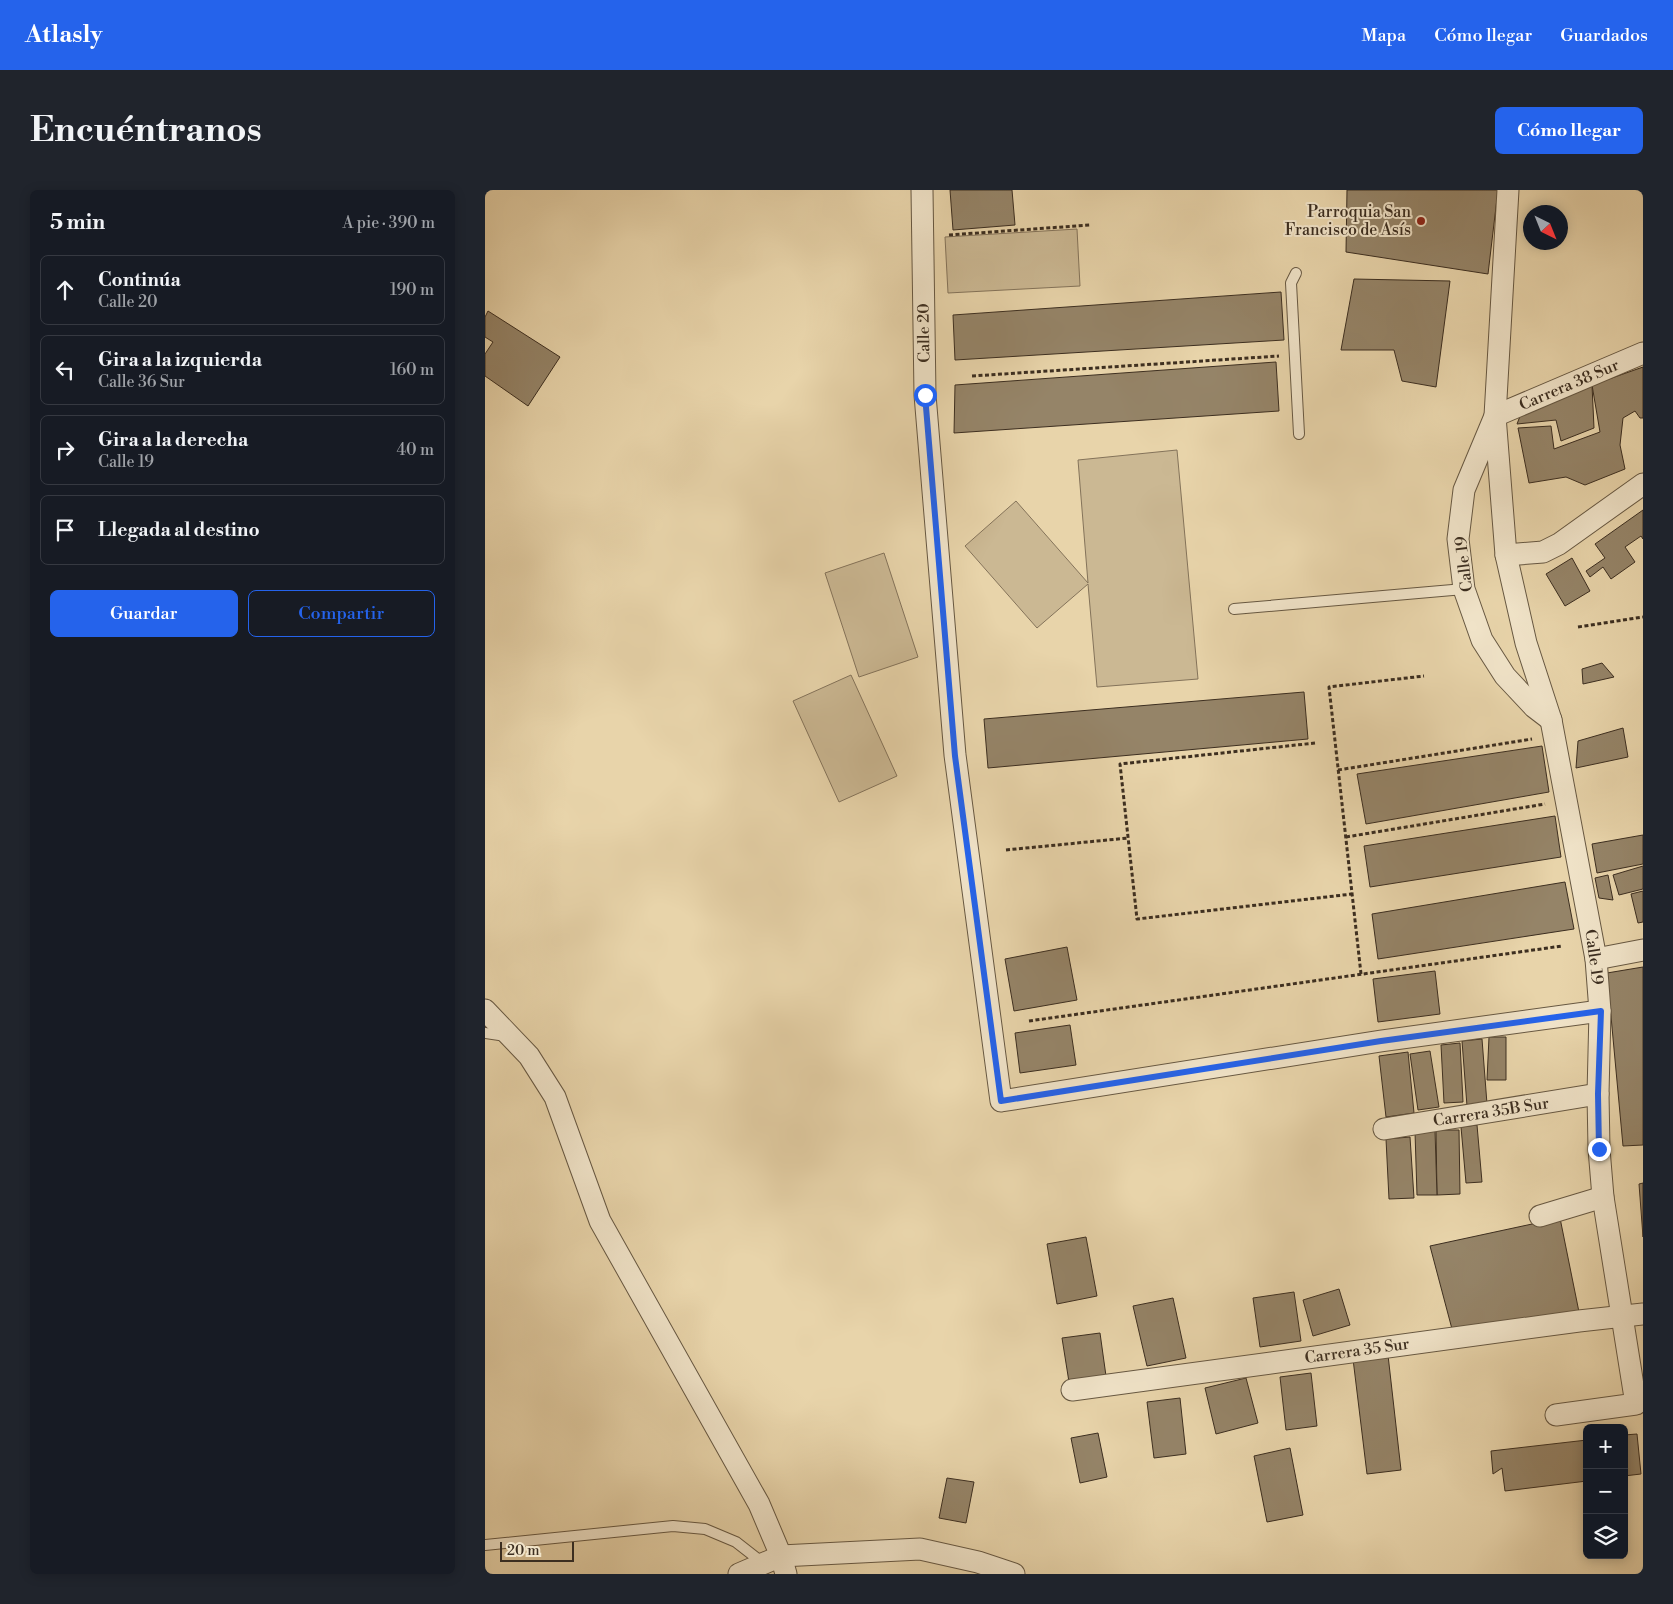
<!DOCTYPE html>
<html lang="es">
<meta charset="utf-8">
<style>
:root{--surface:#171b24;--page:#20242c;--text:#f1f3f6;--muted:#9ea1a6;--line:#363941;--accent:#2563eb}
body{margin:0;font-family:"Libre Bodoni",serif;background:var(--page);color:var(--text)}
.controls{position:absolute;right:15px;bottom:15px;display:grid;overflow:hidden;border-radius:8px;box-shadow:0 2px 12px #0003}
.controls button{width:45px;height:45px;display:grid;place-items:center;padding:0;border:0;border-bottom:1px solid var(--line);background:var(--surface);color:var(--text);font:25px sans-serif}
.compass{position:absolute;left:1038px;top:15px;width:45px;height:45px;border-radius:50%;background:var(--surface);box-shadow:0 2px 12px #0003;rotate:137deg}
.scale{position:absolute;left:15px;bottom:12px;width:74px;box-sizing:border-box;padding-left:5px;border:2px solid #3c2e20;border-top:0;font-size:14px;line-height:18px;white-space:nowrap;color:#3c2e20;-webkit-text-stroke:4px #f0e3c8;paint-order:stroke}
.stop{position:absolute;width:15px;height:15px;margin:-11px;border:4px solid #2563eb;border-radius:50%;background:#fff}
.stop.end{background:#2563eb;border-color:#fff;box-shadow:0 1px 5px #0008}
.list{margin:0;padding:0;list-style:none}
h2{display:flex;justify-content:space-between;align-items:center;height:65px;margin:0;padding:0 20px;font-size:21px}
h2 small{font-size:16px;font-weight:400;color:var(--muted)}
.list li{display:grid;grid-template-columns:32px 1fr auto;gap:15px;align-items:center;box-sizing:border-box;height:70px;margin:0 10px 10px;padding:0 10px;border:1px solid var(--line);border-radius:8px}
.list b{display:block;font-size:19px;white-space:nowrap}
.list p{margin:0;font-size:16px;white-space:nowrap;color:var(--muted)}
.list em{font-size:16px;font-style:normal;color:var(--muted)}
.actions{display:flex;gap:10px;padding:15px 20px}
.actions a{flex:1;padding:11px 0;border:1px solid var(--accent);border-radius:8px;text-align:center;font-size:18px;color:var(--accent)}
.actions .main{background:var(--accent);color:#fff}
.icon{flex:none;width:28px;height:28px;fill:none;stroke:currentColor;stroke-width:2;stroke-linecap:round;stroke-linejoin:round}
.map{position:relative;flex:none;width:1158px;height:1384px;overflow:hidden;border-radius:8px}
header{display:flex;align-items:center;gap:30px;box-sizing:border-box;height:70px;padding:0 25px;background:var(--accent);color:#fff}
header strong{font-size:24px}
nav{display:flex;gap:28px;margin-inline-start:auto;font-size:18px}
.intro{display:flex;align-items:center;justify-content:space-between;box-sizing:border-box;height:120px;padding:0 30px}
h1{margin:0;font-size:35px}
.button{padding:12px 22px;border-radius:8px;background:var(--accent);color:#fff;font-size:18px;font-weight:700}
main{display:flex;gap:30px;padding:0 30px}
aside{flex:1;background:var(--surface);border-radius:8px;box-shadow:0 2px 12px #0003}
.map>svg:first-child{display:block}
.green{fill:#cbb893;stroke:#84735a}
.building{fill:#958468;stroke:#3c2e20}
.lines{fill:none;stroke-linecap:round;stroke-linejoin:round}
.lane-casing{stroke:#675842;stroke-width:12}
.street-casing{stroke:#675842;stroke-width:23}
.path{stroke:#3c2e20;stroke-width:3;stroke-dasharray:4 2.5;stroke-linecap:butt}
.lane{stroke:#f0e3c8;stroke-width:10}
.street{stroke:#f0e3c8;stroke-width:21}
.route{stroke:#2563eb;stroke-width:6}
.poi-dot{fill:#8f2418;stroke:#f0e3c8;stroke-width:2}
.labels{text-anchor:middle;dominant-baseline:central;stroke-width:4;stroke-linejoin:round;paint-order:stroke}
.poi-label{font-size:16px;fill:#3c2e20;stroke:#f0e3c8;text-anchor:end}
.street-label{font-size:16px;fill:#3c2e20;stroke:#f0e3c8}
</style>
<header>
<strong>Atlasly</strong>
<nav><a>Mapa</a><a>Cómo llegar</a><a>Guardados</a></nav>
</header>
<div class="intro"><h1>Encuéntranos</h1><a class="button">Cómo llegar</a></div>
<main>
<aside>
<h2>5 min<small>A pie · 390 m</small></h2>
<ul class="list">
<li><svg class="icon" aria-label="ahead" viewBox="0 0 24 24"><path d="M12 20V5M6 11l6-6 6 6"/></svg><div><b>Continúa</b><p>Calle 20</p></div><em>190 m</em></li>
<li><svg class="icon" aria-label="left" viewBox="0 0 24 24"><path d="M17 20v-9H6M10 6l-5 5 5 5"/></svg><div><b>Gira a la izquierda</b><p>Calle 36 Sur</p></div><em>160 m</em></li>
<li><svg class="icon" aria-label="right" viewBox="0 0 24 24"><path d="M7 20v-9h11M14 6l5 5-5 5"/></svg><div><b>Gira a la derecha</b><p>Calle 19</p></div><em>40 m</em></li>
<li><svg class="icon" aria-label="arrive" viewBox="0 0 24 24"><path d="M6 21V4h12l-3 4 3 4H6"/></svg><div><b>Llegada al destino</b></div></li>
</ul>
<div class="actions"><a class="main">Guardar</a><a>Compartir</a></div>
</aside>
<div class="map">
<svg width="1158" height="1384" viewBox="0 0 1158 1384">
<rect width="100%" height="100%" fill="#e8d4aa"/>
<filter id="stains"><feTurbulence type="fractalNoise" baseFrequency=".004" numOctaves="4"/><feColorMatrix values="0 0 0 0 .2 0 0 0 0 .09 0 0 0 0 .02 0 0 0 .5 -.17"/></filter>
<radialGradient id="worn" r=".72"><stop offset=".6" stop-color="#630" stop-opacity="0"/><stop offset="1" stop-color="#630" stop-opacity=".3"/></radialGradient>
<g class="green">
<path d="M 592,39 L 595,96 L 463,103 L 460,47 Z"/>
<path d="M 692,260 L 713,489 L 612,497 L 603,394 L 552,438 L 480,356 L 531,311 L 603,393 L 593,270 Z"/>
<path d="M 399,363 L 433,467 L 374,487 L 340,383 Z"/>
<path d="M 366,485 L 412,586 L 354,612 L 308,511 Z"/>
</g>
<g class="building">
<path d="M 465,0 L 527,0 L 530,35 L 468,40 Z"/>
<path d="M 862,0 L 1013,0 L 1003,84 L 861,62 Z"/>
<path d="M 869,89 L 965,91 L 951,197 L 917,191 L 909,160 L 856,160 Z"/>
<path d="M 796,102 L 799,150 L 470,170 L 468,125 Z"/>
<path d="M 3,121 L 75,167 L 43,216 L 0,186 L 0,164 L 8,152 L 0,147 L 0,127 Z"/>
<path d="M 791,172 L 794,221 L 469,243 L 470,195 Z"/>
<path d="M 1158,177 L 1158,228 L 1155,228 L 1150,221 L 1138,228 L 1135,255 L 1140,279 L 1100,295 L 1081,287 L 1044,293 L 1033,238 L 1066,236 L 1069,259 L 1115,242 L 1107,195 Z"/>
<path d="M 1107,195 L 1109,238 L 1076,251 L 1071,230 L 1032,234 L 1037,221 Z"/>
<path d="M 1158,320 L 1158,349 L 1156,346 L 1140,357 L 1150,372 L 1126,389 L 1118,377 L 1105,387 L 1101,381 L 1120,368 L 1110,354 Z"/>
<path d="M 1087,368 L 1105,401 L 1080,416 L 1061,384 Z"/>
<path d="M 1117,473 L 1129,487 L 1098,494 L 1097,479 Z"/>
<path d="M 819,502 L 823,549 L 503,578 L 499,529 Z"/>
<path d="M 1138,538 L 1143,567 L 1091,578 L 1093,551 Z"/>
<path d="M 1057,556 L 1064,602 L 881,634 L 872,584 Z"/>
<path d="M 1070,626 L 1076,667 L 885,697 L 879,656 Z"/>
<path d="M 1158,645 L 1158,674 L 1112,683 L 1107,654 Z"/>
<path d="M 1158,676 L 1158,699 L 1134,705 L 1128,685 Z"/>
<path d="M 1123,685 L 1128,710 L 1114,708 L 1110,688 Z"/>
<path d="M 1080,692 L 1089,739 L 893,769 L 887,724 Z"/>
<path d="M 1158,701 L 1158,732 L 1153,733 L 1146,704 Z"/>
<path d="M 582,757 L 592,810 L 529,821 L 520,769 Z"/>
<path d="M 1158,777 L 1158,955 L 1138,956 L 1122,783 Z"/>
<path d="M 950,781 L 955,824 L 893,832 L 888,789 Z"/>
<path d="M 585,835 L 591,875 L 535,883 L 530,843 Z"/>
<path d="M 1004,847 L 1021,847 L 1021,890 L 1002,890 Z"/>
<path d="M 997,849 L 1002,914 L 982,916 L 977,851 Z"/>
<path d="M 975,853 L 978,912 L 959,913 L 956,855 Z"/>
<path d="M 945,861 L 954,917 L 933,920 L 925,864 Z"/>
<path d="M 923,862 L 929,923 L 901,927 L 894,866 Z"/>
<path d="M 992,935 L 997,992 L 981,993 L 976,937 Z"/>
<path d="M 951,940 L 974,940 L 975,1004 L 952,1005 Z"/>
<path d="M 950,941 L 952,1005 L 932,1005 L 930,942 Z"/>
<path d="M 925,947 L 929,1008 L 904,1009 L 901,949 Z"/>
<path d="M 1158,993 L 1158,1047 L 1154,994 Z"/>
<path d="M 1075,1028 L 1094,1122 L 967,1139 L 945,1056 Z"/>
<path d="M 601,1047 L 612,1106 L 572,1114 L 562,1054 Z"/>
<path d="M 854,1099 L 865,1135 L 828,1146 L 818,1110 Z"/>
<path d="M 809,1102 L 816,1151 L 775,1157 L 768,1108 Z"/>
<path d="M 688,1108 L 701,1168 L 662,1176 L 648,1116 Z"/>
<path d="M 615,1143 L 621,1186 L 584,1192 L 577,1148 Z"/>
<path d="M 903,1165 L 916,1280 L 882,1284 L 868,1169 Z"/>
<path d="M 826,1183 L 832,1236 L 801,1240 L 795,1187 Z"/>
<path d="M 761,1188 L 773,1233 L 731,1244 L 720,1198 Z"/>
<path d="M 695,1208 L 701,1264 L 669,1268 L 662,1212 Z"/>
<path d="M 613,1243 L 622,1287 L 595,1293 L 586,1248 Z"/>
<path d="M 1152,1244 L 1156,1284 L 1139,1286 L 1139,1245 Z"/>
<path d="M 1102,1250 L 1102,1291 L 1020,1301 L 1017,1278 L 1008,1284 L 1006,1261 Z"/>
<path d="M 805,1258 L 818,1325 L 782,1332 L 769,1266 Z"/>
<path d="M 462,1288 L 489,1292 L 481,1333 L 454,1328 Z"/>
</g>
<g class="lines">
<g class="lane-casing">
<g id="lane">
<path d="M 811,83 L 806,93 L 814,244"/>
<path d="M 749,419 L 979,399"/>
<path d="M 0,843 L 21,846"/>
<path d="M 0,1355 L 188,1336 L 220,1339 L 251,1352 L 278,1373"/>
</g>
</g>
<g class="street-casing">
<g id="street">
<path d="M 437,0 L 440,205 L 470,565 L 516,911 L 896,851 L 1115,821"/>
<path d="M 1023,0 L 1010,226 L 1021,365 L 1041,453 L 1066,530 L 1111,769 L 1115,821 L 1113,904 L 1114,959 L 1118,1007 L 1151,1214 L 1071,1225"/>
<path d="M 1021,365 L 1058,362 L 1074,354 L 1158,294"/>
<path d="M 1066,530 L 1049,517 L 1020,486 L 997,450 L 979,399 L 973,349 L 979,300 L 1010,226 L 1158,163"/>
<path d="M 1111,769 L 1158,760"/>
<path d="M 0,820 L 44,866 L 70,907 L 115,1031 L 274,1314 L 296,1366 L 301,1384"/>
<path d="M 899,939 L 1113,904"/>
<path d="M 1055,1026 L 1118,1007"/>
<path d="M 587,1200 L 1094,1131 L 1158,1124"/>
<path d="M 254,1384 L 296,1366 L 435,1359 L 493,1372 L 529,1384"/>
</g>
</g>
<g class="path">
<path d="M 464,45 L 605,35"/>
<path d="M 487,186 L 794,166"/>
<path d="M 1093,437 L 1158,427"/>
<path d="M 830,553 L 635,574 L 652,729 L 867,704"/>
<path d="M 853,580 L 1047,549"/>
<path d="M 861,647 L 1060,614"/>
<path d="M 521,660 L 643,648"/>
<path d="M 876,784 L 844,497 L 939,486"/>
<path d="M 544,831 L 1077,756"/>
</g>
<use href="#lane" class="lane"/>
<use href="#street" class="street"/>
</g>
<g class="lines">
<path class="route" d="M 440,205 L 470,566 L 516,911 L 896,851 L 1116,821 L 1113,904 L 1114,959"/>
</g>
<circle class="poi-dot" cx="936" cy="31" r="5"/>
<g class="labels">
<g class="poi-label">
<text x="926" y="22">Parroquia San<tspan x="926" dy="18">Francisco de Asís</tspan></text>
</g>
<g class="street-label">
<text transform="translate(439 143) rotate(-91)">Calle 20</text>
<text transform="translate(1084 195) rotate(-23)">Carrera 38 Sur</text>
<text transform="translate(979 374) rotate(-97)">Calle 19</text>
<text transform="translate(1109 767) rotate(82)">Calle 19</text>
<text transform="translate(1006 922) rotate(-9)">Carrera 35B Sur</text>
<text transform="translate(872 1161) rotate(-8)">Carrera 35 Sur</text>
</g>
</g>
<rect width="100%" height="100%" filter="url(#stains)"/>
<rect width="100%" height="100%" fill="url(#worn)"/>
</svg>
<div class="controls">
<button>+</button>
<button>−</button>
<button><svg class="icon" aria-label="layers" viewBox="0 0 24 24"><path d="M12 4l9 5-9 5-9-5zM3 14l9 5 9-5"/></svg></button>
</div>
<svg class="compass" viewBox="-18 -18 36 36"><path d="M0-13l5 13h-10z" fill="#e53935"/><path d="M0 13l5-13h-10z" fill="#9ea1a6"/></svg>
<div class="scale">20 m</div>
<div class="stop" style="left:440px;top:205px"></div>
<div class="stop end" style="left:1114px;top:959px"></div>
</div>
</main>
